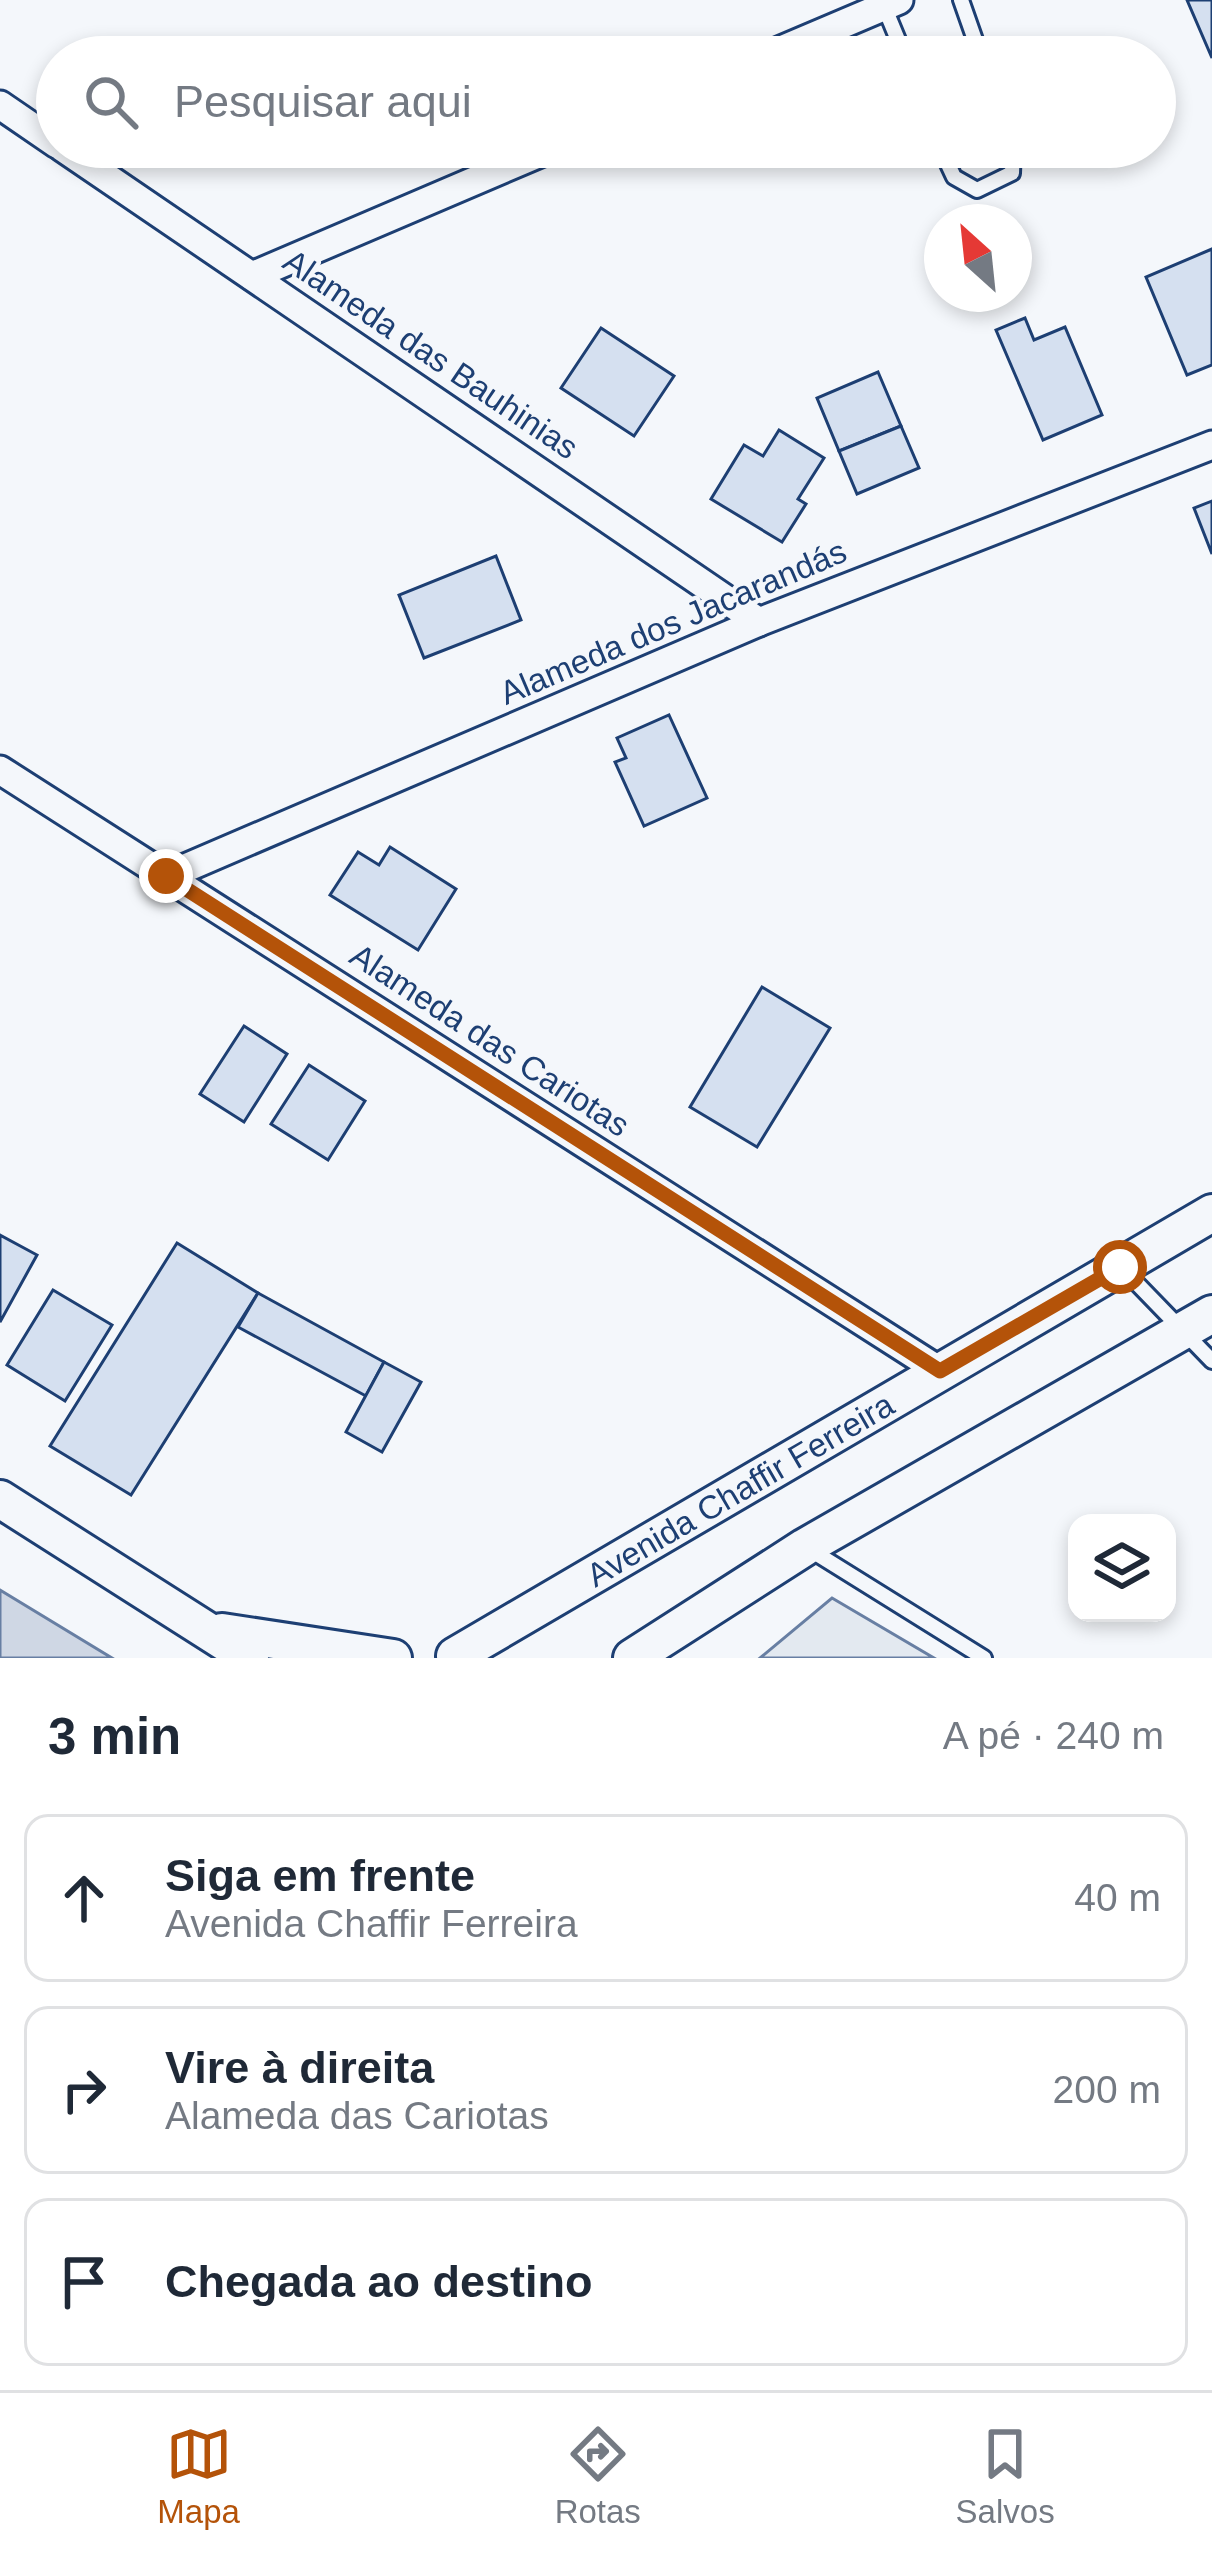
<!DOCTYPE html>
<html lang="pt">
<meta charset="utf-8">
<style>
:root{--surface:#fff;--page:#f6f6f7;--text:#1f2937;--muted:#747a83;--line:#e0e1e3;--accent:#b45309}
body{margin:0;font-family:Helvetica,sans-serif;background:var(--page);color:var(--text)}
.controls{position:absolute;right:36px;bottom:36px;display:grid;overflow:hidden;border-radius:24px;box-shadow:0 6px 18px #0003}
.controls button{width:108px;height:108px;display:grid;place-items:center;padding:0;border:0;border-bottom:3px solid var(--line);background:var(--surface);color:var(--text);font:60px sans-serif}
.compass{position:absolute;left:924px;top:204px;width:108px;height:108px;border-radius:50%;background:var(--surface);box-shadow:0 6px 18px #0003;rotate:333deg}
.stop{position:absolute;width:36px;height:36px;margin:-27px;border:9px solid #b45309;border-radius:50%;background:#fff}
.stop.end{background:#b45309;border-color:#fff;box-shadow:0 3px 12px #0008}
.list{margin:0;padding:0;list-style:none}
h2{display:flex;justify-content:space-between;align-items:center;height:156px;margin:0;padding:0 48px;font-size:51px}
h2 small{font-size:39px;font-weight:400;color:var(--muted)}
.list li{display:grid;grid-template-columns:78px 1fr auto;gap:36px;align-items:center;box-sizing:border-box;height:168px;margin:0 24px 24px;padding:0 24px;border:3px solid var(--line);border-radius:24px}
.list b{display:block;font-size:45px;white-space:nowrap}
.list p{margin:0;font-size:39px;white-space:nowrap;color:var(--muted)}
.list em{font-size:39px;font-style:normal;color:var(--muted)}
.icon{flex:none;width:66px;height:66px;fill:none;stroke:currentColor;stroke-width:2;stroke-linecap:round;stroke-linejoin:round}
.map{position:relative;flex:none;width:1212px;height:1658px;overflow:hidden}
.search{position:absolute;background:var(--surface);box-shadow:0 6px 18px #0003;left:36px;right:36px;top:36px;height:132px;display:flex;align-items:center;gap:30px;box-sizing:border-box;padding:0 42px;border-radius:66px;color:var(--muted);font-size:45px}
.sheet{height:732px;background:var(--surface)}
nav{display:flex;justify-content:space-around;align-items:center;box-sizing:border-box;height:168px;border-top:3px solid var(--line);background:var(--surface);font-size:33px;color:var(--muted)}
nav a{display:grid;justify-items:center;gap:6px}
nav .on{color:var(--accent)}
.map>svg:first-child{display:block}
.green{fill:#e3e9f0;stroke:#687fa3;stroke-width:3}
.water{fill:#cfd7e4;stroke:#687fa3;stroke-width:3}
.building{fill:#d5e0f0;stroke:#1d3f73;stroke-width:3}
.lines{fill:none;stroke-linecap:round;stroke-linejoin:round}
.service-casing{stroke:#1d3f73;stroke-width:20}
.minor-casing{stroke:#1d3f73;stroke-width:33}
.tertiary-casing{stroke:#1d3f73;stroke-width:42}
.service{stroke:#f4f7fb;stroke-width:14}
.minor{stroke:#f4f7fb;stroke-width:27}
.tertiary{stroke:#f4f7fb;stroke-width:36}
.route{stroke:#b45309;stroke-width:15}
.labels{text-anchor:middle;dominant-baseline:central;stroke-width:9;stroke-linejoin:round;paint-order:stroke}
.street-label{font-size:33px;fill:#1d3f73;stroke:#f4f7fb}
</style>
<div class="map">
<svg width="1212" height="1658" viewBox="0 0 1212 1658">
<rect width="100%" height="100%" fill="#f4f7fb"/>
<path class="green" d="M 832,1598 L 934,1658 L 760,1658 Z"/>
<path class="water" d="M 0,1590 L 112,1658 L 0,1658 Z"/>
<g class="building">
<path d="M 1187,0 L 1212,0 L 1212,58 Z"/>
<path d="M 1212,249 L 1212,365 L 1187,375 L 1146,277 Z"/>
<path d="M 1025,318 L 1034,340 L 1065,327 L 1102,415 L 1043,440 L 996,330 Z"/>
<path d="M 601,328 L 674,376 L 634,436 L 561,388 Z"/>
<path d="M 878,372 L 901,426 L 839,451 L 817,398 Z"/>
<path d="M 901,426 L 919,468 L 857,494 L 839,451 Z"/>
<path d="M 779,430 L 824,458 L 798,499 L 806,504 L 782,542 L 711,499 L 744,445 L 763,456 Z"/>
<path d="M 1212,501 L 1212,554 L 1194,508 Z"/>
<path d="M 496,556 L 521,620 L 424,658 L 399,595 Z"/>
<path d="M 669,715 L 707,798 L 644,826 L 615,762 L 626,758 L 617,738 Z"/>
<path d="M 390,847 L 456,889 L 418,950 L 330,895 L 358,852 L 379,865 Z"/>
<path d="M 762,987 L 830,1028 L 757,1147 L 690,1107 Z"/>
<path d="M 244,1026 L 287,1054 L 244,1122 L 200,1094 Z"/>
<path d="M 309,1065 L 365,1101 L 328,1160 L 271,1124 Z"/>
<path d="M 0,1235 L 37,1255 L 0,1322 Z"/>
<path d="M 177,1243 L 258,1293 L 131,1495 L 50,1446 Z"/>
<path d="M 53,1290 L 112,1325 L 65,1401 L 7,1365 Z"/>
<path d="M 258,1293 L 384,1362 L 366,1396 L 238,1327 Z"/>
<path d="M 384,1362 L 421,1382 L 382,1452 L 346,1432 Z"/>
</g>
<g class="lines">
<g class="service-casing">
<g id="service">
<path d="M 961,0 L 981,57"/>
<path d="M 884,6 L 905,57"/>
<path d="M 940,147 L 954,177 L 977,190 L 1012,173 L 1013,147"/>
<path d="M 1121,1267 L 1212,1361"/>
<path d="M 809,1549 L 984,1658"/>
</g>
</g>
<g class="minor-casing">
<g id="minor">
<path d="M 765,57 L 899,0"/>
<path d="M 0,105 L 57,144"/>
<path d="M 62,147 L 759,622"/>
<path d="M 252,276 L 554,147"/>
<path d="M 0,770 L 940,1371"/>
<path d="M 167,876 L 759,622 L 1212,445"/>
</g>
</g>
<g class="tertiary-casing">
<g id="tertiary">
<path d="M 0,1499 L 250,1658"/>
<path d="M 222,1632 L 393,1658"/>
<path id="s1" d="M 455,1656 L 1212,1213"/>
<path d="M 632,1658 L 805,1547 L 1212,1314"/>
</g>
</g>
<use href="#service" class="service"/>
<use href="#minor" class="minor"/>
<use href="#tertiary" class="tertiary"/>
</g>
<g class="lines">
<path class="route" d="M 166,876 L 940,1371 L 1120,1267"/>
</g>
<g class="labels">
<g class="street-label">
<text transform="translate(431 354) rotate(34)">Alameda das Bauhinias</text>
<text transform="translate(673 622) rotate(-23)">Alameda dos Jacarandás</text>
<text transform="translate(490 1040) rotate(33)">Alameda das Cariotas</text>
<text stroke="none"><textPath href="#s1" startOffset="330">Avenida Chaffir Ferreira</textPath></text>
</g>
</g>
</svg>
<div class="controls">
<button><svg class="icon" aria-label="layers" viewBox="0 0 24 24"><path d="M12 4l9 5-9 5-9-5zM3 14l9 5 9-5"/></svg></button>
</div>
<svg class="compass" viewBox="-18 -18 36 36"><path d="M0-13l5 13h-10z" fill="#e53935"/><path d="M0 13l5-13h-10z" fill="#747a83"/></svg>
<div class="stop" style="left:1120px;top:1267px"></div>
<div class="stop end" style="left:166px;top:876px"></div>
<div class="search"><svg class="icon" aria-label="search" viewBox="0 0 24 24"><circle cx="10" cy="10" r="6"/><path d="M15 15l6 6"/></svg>Pesquisar aqui</div>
</div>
<section class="sheet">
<h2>3 min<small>A pé · 240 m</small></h2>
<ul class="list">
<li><svg class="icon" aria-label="ahead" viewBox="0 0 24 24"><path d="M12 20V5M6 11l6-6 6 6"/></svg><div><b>Siga em frente</b><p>Avenida Chaffir Ferreira</p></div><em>40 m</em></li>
<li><svg class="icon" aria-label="right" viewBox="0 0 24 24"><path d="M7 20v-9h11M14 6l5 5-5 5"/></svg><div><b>Vire à direita</b><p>Alameda das Cariotas</p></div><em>200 m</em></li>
<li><svg class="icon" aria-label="arrive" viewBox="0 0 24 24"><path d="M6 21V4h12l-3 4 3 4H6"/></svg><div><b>Chegada ao destino</b></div></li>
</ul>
</section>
<nav>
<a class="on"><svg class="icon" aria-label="map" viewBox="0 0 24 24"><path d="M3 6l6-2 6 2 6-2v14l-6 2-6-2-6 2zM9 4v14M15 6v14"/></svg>Mapa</a>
<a><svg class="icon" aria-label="directions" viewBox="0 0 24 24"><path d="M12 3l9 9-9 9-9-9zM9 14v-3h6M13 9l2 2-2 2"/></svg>Rotas</a>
<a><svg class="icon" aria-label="saved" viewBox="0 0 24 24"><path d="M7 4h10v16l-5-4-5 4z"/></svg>Salvos</a>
</nav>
